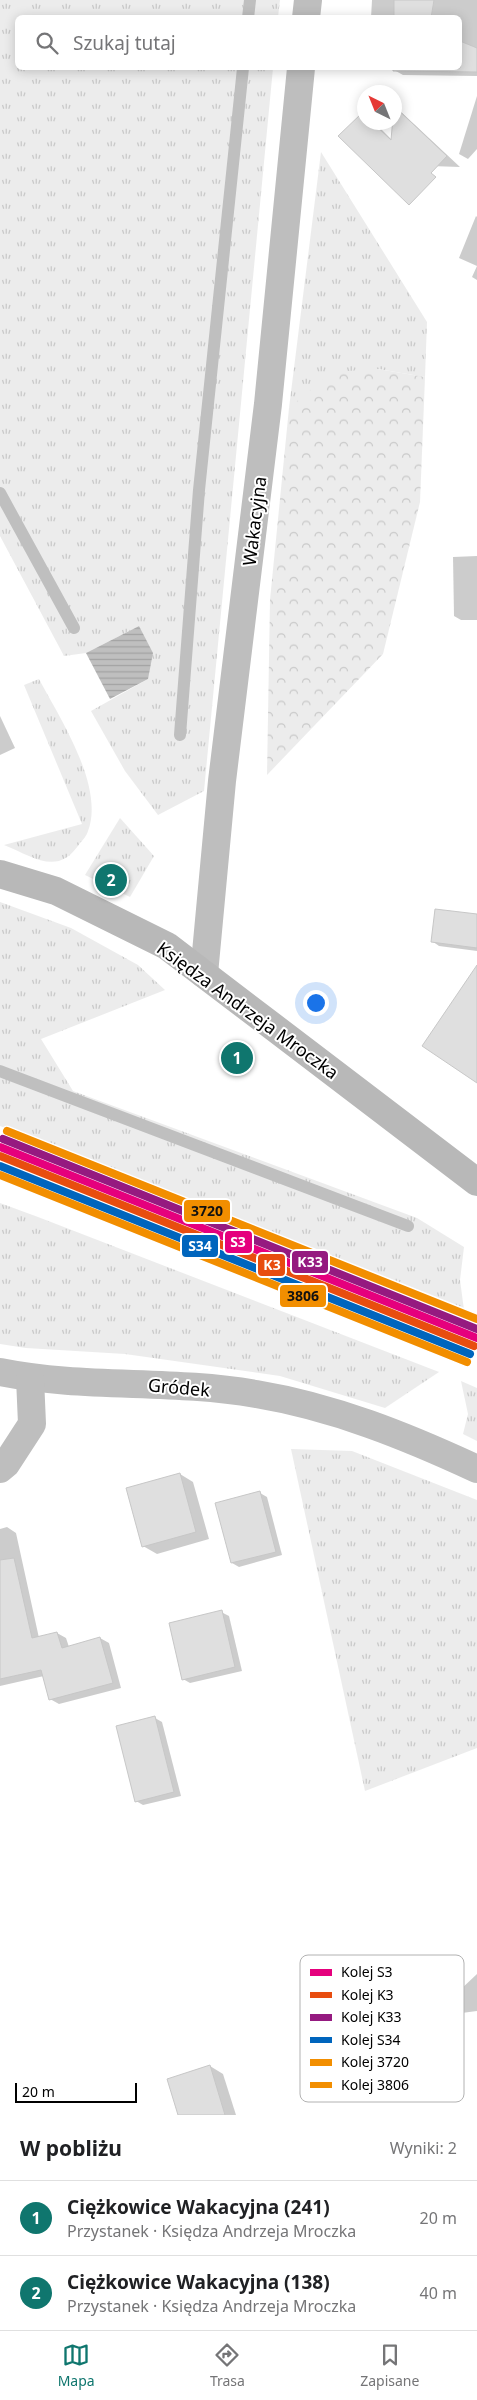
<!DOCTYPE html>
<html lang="pl">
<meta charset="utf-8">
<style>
:root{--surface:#fff;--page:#f2f2f2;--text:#202124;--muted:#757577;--line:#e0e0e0;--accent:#0f766e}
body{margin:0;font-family:"Noto Sans",sans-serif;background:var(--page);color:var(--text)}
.compass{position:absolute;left:357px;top:85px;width:45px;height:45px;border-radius:50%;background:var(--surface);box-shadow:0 2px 12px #0003;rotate:317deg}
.scale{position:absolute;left:15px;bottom:12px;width:122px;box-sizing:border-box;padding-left:5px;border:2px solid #000;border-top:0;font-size:14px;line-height:18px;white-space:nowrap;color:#000;-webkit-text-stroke:4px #fff;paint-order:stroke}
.you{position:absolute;left:315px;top:1002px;width:18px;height:18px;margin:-12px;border:4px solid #fff;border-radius:50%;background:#1a73e8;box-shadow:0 0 0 8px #1a73e833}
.badge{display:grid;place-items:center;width:32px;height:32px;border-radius:50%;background:var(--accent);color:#fff;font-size:16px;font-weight:700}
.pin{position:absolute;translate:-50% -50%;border:2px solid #fff;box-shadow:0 1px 5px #0006}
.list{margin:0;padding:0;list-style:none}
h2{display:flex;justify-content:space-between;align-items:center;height:65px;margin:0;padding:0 20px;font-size:21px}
h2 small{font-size:16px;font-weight:400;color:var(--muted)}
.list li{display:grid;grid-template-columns:32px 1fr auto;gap:15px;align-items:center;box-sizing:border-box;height:75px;padding:0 20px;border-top:1px solid var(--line)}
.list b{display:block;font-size:19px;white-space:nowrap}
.list p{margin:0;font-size:16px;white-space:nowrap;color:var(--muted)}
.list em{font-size:16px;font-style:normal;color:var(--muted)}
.icon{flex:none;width:28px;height:28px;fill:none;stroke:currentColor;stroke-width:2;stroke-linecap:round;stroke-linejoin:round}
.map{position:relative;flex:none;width:477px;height:2115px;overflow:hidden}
.search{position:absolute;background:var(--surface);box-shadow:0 2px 12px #0003;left:15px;right:15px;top:15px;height:55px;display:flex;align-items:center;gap:12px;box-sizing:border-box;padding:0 18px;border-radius:8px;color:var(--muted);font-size:19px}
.sheet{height:215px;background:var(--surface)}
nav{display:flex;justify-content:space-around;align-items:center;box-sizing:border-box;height:70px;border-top:1px solid var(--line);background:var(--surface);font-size:14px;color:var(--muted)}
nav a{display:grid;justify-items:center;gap:2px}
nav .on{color:var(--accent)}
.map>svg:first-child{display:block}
.grass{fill:url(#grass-tufts)}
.forest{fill:url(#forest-crowns)}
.water{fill:url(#water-rules)}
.shadow{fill:#0003}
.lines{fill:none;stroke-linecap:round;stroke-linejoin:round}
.stream{stroke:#bfbfbf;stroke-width:12}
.building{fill:#dfdfdf;stroke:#c7c7c7}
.street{stroke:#bebebe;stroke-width:28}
.secondary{stroke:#b8b8b8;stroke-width:28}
.rail-1-casing{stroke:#fff;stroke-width:11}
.rail-2-casing{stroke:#fff;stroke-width:11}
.rail-3-casing{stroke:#fff;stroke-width:11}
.rail-4-casing{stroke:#fff;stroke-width:11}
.rail-5-casing{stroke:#fff;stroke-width:11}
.rail-6-casing{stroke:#fff;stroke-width:11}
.rail-1{stroke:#e5007d;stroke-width:8}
.rail-2{stroke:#e84d0f;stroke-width:8}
.rail-3{stroke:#951a80;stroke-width:8}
.rail-4{stroke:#0065bd;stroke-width:8}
.rail-5{stroke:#f28e00;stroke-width:8}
.rail-6{stroke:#f28e00;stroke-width:8}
.labels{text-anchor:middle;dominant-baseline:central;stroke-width:4;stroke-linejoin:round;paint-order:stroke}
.street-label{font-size:18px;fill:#000;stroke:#fff}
.key{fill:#fff;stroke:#b2b2b2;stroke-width:1}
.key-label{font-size:14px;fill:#000}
.line-badge{stroke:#fff;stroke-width:2}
.badge-label{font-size:14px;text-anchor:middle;font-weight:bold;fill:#fff}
.pale-badge-label{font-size:14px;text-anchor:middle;font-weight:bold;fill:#111}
</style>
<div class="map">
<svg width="477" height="2115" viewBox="0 0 477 2115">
<defs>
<pattern id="grass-tufts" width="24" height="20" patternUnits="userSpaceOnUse" patternTransform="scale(1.25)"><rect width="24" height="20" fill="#ececec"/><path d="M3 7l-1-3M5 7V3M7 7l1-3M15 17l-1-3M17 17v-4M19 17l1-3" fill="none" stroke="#c9c9c9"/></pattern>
<pattern id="forest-crowns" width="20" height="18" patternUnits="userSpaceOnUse" patternTransform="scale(1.25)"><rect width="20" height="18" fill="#ececec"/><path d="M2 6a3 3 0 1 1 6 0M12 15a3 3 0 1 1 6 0" fill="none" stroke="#c9c9c9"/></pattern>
<pattern id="water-rules" width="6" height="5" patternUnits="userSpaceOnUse" patternTransform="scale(1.25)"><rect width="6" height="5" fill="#bfbfbf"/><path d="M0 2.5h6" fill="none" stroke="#a2a2a2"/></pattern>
</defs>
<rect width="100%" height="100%" fill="#fff"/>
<g class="grass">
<path d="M 0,0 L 280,0 L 278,17 L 18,18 L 18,68 L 273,68 L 204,791 L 158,815 L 125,771 L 91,711 L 148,679 L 139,626 L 86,653 L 64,656 L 0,536 Z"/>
<path d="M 321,152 L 427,322 L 425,377 L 378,369 L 289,408 Z"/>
<path d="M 39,679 C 59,717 105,786 88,831 C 87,835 83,840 80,843 C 58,877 34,857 4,845 L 82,824 L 24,685 Z"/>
<path d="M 120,818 L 154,856 L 130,897 L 85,875 Z"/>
<path d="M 0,902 L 71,928 L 138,965 L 165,990 L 41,1039 L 73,1091 L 417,1218 L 464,1247 L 460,1280 L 464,1310 L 0,1126 Z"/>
<path d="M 0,1203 L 38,1217 L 439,1372 L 385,1408 L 280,1376 L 125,1354 L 26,1348 L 0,1344 Z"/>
<path d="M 461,1381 L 477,1388 L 477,1441 L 463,1434 L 468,1414 Z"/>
<path d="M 291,1449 L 352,1451 L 477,1500 L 477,1748 L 365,1791 Z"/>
</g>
<path class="forest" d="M 378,369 L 425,377 L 420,502 L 383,654 L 267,775 L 270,600 L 289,408 L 332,372 Z"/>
<path class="water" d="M 139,626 L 153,653 L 148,679 L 110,699 L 86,653 Z"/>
<g class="shadow">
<path d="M 372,0 L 477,0 L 477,76 L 403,75 L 394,70 L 394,68 L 460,68 L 460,18 L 371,18 Z"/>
<path d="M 477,96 L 477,149 L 468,159 L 459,154 Z"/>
<path d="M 394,107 L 399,110 L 460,167 L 371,164 L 362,114 L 364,116 L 364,122 L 374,122 L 392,140 Z"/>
<path d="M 476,216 L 477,217 L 477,280 L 472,277 L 477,266 L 459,258 Z"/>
<path d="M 477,556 L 477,620 L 461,620 L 454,616 L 453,557 Z"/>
<path d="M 0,716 L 15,748 L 0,755 Z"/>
<path d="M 477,916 L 477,951 L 439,946 L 432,941 Z"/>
<path d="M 180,1474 L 193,1482 L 209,1539 L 157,1554 L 143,1546 Z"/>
<path d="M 260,1493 L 267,1497 L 282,1555 L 239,1567 L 232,1563 Z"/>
<path d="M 7,1527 L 16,1533 L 39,1638 L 57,1633 L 66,1638 L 69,1647 L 100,1638 L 109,1643 L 121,1688 L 59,1704 L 50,1699 L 44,1676 L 0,1686 L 0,1529 Z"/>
<path d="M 221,1612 L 229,1616 L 242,1671 L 190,1683 L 183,1679 Z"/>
<path d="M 155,1718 L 162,1722 L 181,1796 L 143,1805 L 136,1801 Z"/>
<path d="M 477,1974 L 477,2011 L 454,2014 L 442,2007 Z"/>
<path d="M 210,2066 L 223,2074 L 236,2115 L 179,2115 Z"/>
</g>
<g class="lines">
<g class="stream">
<path d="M 248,18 L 250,0"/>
<path d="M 0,493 L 74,628"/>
<path d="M 180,735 L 199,490 L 243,68"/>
<path d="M 0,1071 L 408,1226"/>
</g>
</g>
<g class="building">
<path d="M 394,0 L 434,0 L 431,18 L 394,18 Z"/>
<path d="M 460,41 L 477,48 L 477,72 L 393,71 L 393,68 L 460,68 Z"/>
<path d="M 394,106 L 447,156 L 431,173 L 436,177 L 409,205 L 338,136 L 362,113 L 364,115 L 364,122 L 372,122 L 391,140 Z"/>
<path d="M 435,909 L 477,914 L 477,948 L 431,942 Z"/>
<path d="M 477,965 L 477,1083 L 422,1046 Z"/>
<path d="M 180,1473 L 196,1532 L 142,1547 L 126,1488 Z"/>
<path d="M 260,1491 L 276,1552 L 231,1563 L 215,1503 Z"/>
<path d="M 14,1558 L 32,1638 L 57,1632 L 62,1648 L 100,1637 L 113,1683 L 49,1700 L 41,1670 L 0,1679 L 0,1560 Z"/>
<path d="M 222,1610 L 235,1667 L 182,1680 L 169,1623 Z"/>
<path d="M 155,1716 L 174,1792 L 135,1802 L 116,1726 Z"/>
<path d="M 210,2065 L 225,2115 L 178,2115 L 167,2079 Z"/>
</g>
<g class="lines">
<g class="street">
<path d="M 306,18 L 308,0"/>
<path d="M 204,974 L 222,781 L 268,404 L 301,68"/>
<path d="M 0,1372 C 84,1389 172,1379 256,1394 C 334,1407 406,1436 477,1469"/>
<path d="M 0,1469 L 6,1464 L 32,1424 L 30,1378"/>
</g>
<path class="secondary" d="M 0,874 L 56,891 L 167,946 L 477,1182"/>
<g class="rail-1-casing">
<path id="rail-1" d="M 0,1147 L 477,1338"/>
</g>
<g class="rail-2-casing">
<path id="rail-2" d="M 0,1156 L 474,1346"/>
</g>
<g class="rail-3-casing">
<path id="rail-3" d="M 3,1139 L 477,1329"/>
</g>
<g class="rail-4-casing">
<path id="rail-4" d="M 0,1166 L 470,1354"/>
</g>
<g class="rail-5-casing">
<path id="rail-5" d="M 7,1131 L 477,1319"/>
</g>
<g class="rail-6-casing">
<path id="rail-6" d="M 0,1175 L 467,1362"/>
</g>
<use href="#rail-1" class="rail-1"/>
<use href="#rail-2" class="rail-2"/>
<use href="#rail-3" class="rail-3"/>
<use href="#rail-4" class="rail-4"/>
<use href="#rail-5" class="rail-5"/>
<use href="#rail-6" class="rail-6"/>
</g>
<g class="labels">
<g class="street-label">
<text transform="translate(254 521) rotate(-83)">Wakacyjna</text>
<text transform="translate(248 1010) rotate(36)">Księdza Andrzeja Mroczka</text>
<text transform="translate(179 1387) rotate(5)">Gródek</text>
</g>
</g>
<rect x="300" y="1955" width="164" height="147" rx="8" class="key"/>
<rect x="310" y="1969" width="22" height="7" fill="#e5007d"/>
<rect x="310" y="1992" width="22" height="6" fill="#e84d0f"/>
<rect x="310" y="2014" width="22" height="7" fill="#951a80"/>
<rect x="310" y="2037" width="22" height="6" fill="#0065bd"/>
<rect x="310" y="2059" width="22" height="7" fill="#f28e00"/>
<rect x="310" y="2082" width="22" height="6" fill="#f28e00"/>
<g class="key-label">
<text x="341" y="1977">Kolej S3</text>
<text x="341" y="2000">Kolej K3</text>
<text x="341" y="2022">Kolej K33</text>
<text x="341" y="2045">Kolej S34</text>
<text x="341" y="2067">Kolej 3720</text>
<text x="341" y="2090">Kolej 3806</text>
</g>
<g class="line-badge">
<rect x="183" y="1199" width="48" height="24" rx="5" fill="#f28e00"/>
<rect x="224" y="1230" width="29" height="24" rx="5" fill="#e5007d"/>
<rect x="181" y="1234" width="38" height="24" rx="5" fill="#0065bd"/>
<rect x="291" y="1250" width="38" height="24" rx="5" fill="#951a80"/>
<rect x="257" y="1253" width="29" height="24" rx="5" fill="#e84d0f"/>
<rect x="279" y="1284" width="48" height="24" rx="5" fill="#f28e00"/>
</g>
<g class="badge-label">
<text x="238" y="1247">S3</text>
<text x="200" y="1251">S34</text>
<text x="310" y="1267">K33</text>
<text x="272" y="1270">K3</text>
</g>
<g class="pale-badge-label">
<text x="207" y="1216">3720</text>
<text x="303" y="1301">3806</text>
</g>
</svg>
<svg class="compass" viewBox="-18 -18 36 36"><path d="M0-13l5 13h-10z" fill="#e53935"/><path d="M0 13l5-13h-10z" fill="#757577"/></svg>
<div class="scale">20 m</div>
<div class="you"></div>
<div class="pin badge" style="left:237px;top:1058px">1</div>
<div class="pin badge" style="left:111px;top:880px">2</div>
<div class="search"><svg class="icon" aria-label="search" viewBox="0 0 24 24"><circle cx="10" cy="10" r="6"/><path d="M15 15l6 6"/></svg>Szukaj tutaj</div>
</div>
<section class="sheet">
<h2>W pobliżu<small>Wyniki: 2</small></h2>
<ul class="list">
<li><span class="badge">1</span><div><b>Ciężkowice Wakacyjna (241)</b><p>Przystanek · Księdza Andrzeja Mroczka</p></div><em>20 m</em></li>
<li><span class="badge">2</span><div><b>Ciężkowice Wakacyjna (138)</b><p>Przystanek · Księdza Andrzeja Mroczka</p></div><em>40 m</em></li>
</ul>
</section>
<nav>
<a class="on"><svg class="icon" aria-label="map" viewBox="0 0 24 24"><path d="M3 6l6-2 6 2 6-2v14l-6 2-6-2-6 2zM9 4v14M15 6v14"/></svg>Mapa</a>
<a><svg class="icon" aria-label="directions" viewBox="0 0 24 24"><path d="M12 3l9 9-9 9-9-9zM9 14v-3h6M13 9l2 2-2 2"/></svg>Trasa</a>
<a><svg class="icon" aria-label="saved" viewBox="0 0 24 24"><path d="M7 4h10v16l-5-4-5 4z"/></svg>Zapisane</a>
</nav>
